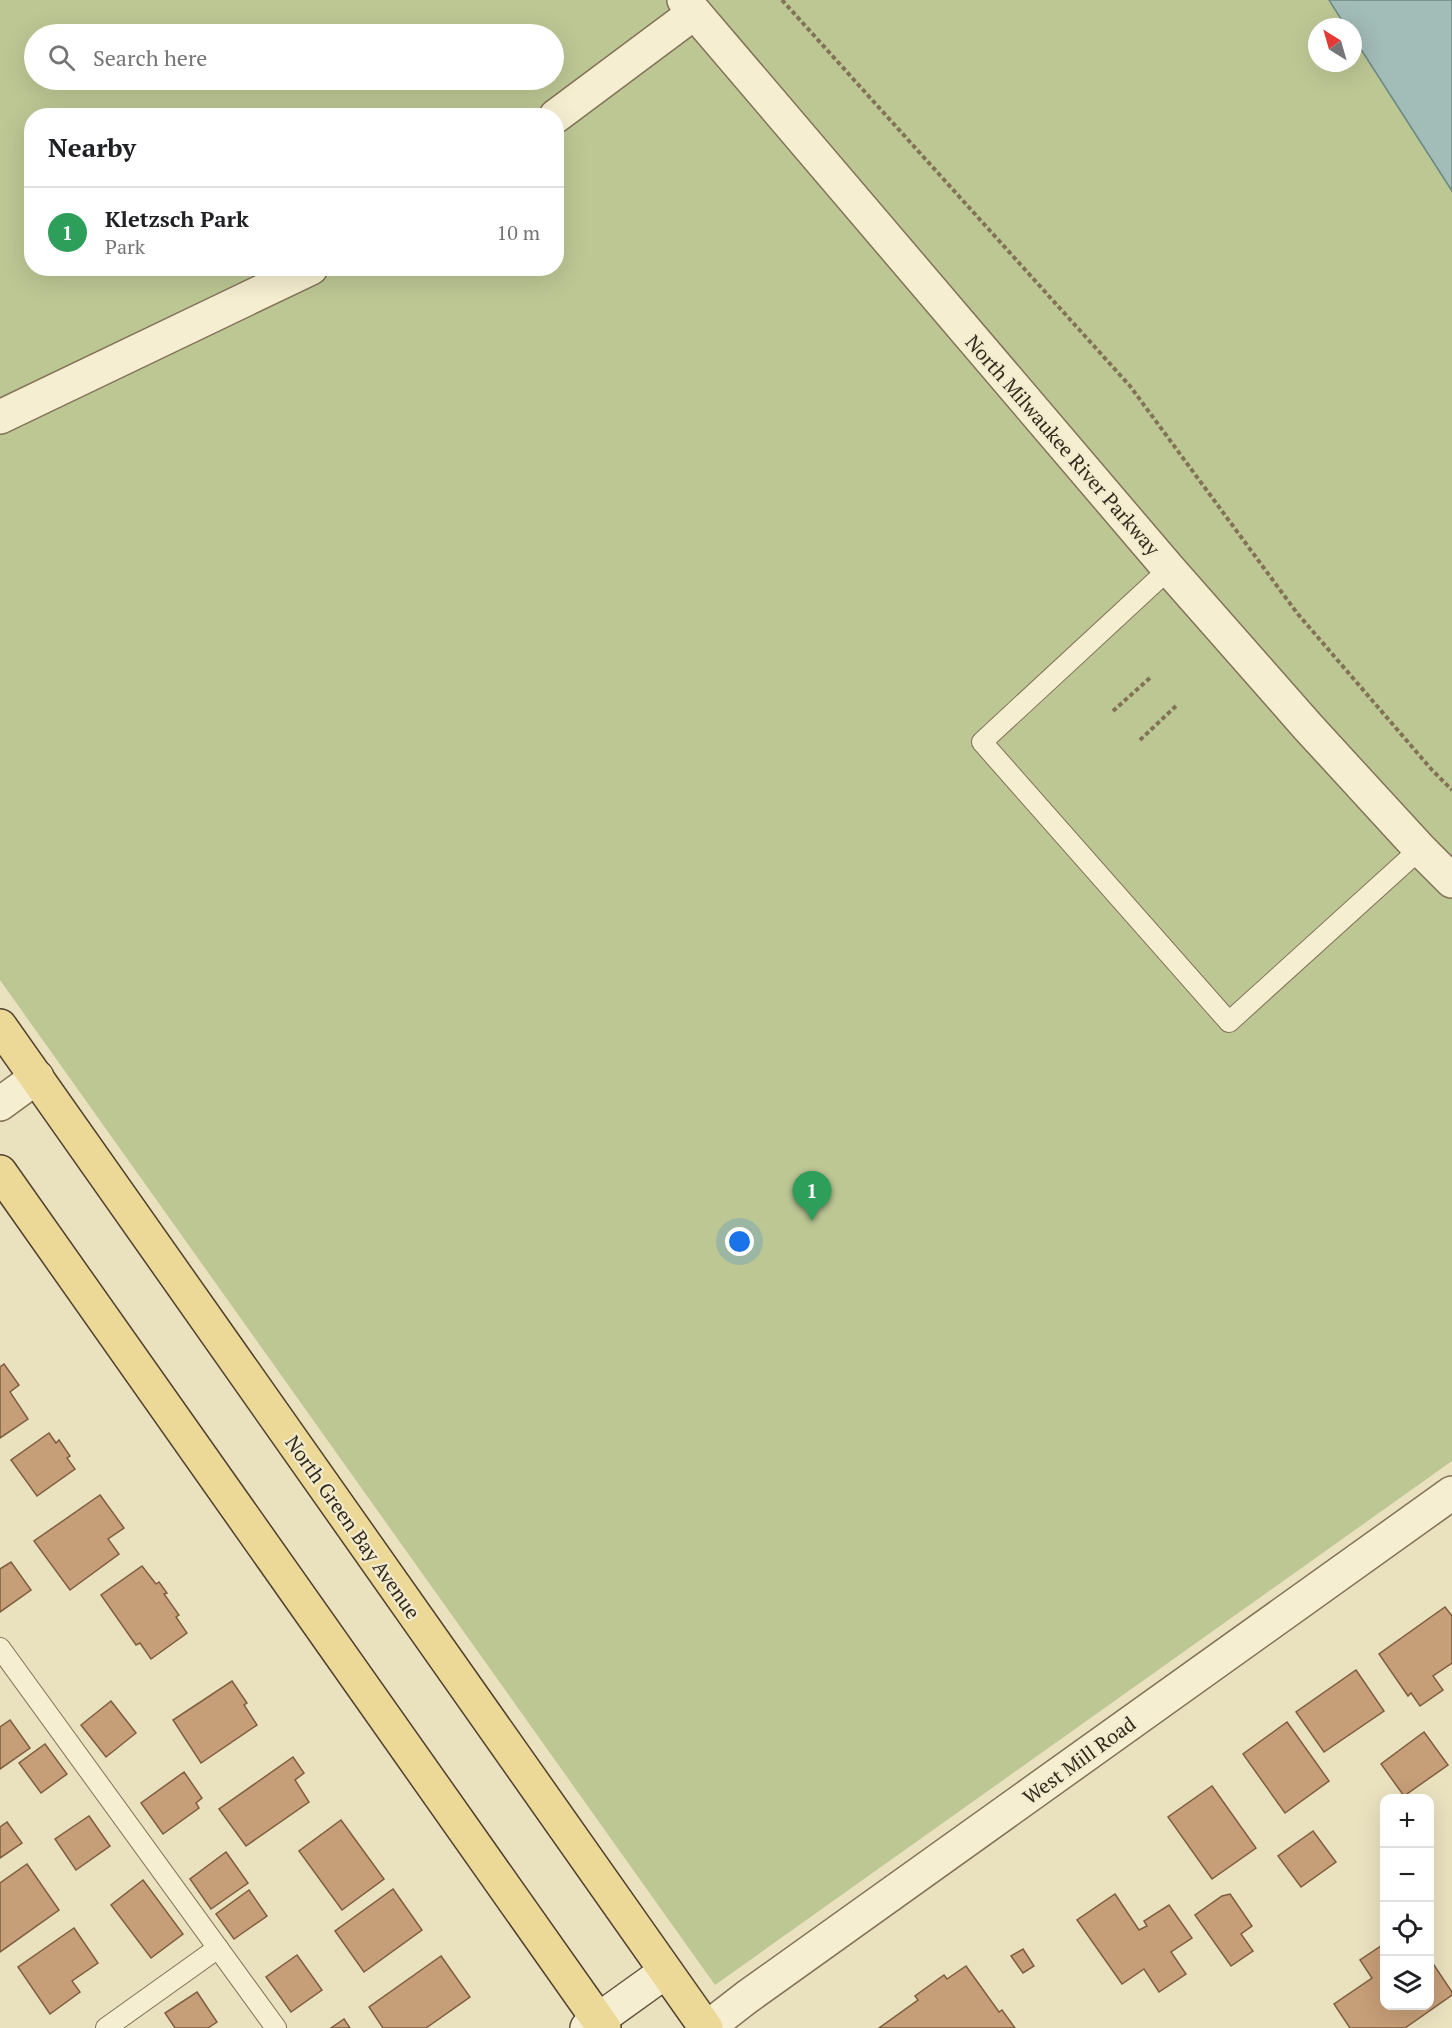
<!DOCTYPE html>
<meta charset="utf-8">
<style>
:root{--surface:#fff;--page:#f6f6f6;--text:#202124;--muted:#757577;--line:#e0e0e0;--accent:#8d332c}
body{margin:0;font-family:"PT Serif",serif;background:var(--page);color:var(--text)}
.controls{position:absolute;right:18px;bottom:18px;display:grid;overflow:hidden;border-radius:12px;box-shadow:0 6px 24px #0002}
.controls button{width:54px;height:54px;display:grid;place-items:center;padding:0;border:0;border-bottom:2px solid var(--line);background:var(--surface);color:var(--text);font:30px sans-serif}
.compass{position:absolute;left:1308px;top:18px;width:54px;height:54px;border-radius:50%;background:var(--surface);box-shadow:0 6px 24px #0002;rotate:323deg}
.you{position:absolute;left:740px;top:1242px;width:21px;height:21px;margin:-15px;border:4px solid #fff;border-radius:50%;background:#1a73e8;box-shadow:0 0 0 9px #1a73e833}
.badge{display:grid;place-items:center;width:39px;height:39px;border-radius:50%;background:var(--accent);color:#fff;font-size:20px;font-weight:700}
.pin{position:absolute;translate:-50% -50px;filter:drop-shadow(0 2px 3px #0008)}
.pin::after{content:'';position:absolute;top:32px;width:21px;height:18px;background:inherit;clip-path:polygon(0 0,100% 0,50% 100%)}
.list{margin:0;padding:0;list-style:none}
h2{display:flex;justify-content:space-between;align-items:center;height:78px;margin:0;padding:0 24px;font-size:26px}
h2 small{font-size:20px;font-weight:400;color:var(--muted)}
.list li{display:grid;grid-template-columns:39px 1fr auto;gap:18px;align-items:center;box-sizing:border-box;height:90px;padding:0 24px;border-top:2px solid var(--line)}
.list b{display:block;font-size:22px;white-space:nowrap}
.list p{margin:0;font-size:20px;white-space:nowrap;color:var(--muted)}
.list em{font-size:20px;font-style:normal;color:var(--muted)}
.icon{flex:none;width:33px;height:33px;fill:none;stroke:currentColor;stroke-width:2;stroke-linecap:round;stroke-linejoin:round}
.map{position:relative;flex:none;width:1452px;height:2028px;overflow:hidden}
.search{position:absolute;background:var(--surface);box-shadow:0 6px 24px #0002;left:24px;top:24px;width:540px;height:66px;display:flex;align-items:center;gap:15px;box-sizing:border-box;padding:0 21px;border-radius:33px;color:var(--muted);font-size:22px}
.panel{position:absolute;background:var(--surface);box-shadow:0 6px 24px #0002;left:24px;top:108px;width:540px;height:168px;border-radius:24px}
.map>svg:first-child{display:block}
.green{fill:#bdc794;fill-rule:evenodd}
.water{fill:#a2bcb7;stroke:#6a8984;stroke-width:1.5}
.building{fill:#c69e77;stroke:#7f5e40;stroke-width:1.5}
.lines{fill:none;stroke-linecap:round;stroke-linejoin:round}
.service-casing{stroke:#827258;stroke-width:22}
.minor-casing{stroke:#827258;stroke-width:36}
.secondary-casing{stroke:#63533c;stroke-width:36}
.primary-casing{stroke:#4f402d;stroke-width:36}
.path{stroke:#827258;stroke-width:4;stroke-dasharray:4.5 3;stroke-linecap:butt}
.service{stroke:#f6eed1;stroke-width:20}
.minor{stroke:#f6eed1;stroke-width:33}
.secondary{stroke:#f6eed1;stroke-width:33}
.primary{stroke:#ecd998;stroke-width:33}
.labels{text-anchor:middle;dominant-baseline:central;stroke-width:4.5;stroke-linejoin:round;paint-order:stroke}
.street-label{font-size:20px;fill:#32281c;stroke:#f2ebce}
</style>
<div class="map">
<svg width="1452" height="2028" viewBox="0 0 1452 2028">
<rect width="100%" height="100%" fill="#eae1bf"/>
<path class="green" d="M 0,0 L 1452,0 L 1452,1461 L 715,1985 L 0,980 ZM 1317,27 L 1353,27 L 1353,63 L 1317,63 ZM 34,34 L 554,34 L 554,80 L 34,80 ZM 32,116 L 556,116 L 556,268 L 32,268 Z"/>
<path class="water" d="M 1329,0 L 1452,0 L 1452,191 L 1353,37 L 1353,27 L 1346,27 Z"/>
<g class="building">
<path d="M 4,1364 L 19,1385 L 10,1392 L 28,1419 L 0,1438 L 0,1367 Z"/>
<path d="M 49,1433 L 56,1443 L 59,1440 L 70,1456 L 67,1458 L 75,1469 L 37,1496 L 11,1460 Z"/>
<path d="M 100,1495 L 124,1528 L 108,1539 L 119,1554 L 70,1590 L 34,1541 Z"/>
<path d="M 11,1562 L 31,1590 L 0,1612 L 0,1569 Z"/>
<path d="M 142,1566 L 156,1584 L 159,1582 L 167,1593 L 164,1594 L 179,1615 L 176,1617 L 187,1633 L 151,1659 L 140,1643 L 136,1645 L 101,1595 Z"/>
<path d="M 1445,1607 L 1452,1616 L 1452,1663 L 1433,1676 L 1443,1690 L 1420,1706 L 1411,1693 L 1408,1696 L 1379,1654 Z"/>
<path d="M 1356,1670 L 1384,1711 L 1324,1752 L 1296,1712 Z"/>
<path d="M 232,1681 L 247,1703 L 244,1705 L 257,1725 L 201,1763 L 173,1720 Z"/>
<path d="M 111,1701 L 136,1733 L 106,1757 L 81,1725 Z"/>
<path d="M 10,1720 L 30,1748 L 0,1769 L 0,1727 Z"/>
<path d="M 1287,1722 L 1329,1781 L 1285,1813 L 1243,1754 Z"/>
<path d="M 1424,1732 L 1448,1765 L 1404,1796 L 1381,1764 Z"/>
<path d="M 45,1744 L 67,1774 L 41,1793 L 19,1763 Z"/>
<path d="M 293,1757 L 304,1773 L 295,1780 L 309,1802 L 246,1846 L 219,1809 Z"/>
<path d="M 184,1772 L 202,1798 L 196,1803 L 199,1808 L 163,1834 L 141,1803 Z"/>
<path d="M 1212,1786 L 1256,1848 L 1212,1879 L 1168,1817 Z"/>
<path d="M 89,1816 L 110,1846 L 76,1870 L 55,1839 Z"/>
<path d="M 341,1820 L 384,1879 L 342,1910 L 299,1851 Z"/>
<path d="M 7,1822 L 22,1843 L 0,1858 L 0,1827 Z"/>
<path d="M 1313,1831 L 1336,1862 L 1301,1887 L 1278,1856 Z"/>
<path d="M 226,1852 L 248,1883 L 211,1909 L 190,1879 Z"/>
<path d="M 27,1864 L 59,1910 L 0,1952 L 0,1883 Z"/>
<path d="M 143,1880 L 183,1934 L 151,1958 L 111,1905 Z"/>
<path d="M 393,1889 L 422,1930 L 364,1972 L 335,1931 Z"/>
<path d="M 249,1890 L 267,1916 L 234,1939 L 216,1914 Z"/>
<path d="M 1115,1894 L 1139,1930 L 1147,1926 L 1144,1921 L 1169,1905 L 1192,1938 L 1171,1952 L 1186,1974 L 1159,1992 L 1144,1969 L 1122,1984 L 1077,1920 Z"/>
<path d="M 1230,1894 L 1252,1926 L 1241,1934 L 1253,1951 L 1231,1966 L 1195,1915 L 1222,1896 Z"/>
<path d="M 74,1928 L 98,1963 L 72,1981 L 80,1992 L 50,2014 L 18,1967 Z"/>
<path d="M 1384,1944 L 1384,2006 L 1430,2006 L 1430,1959 L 1452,1992 L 1452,1995 L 1405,2028 L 1350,2028 L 1334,2004 L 1372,1978 L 1360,1960 Z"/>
<path d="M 1023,1949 L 1034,1966 L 1023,1973 L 1011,1956 Z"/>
<path d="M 297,1955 L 322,1990 L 291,2012 L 266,1977 Z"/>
<path d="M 441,1956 L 470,1997 L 426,2028 L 383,2028 L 369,2007 Z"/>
<path d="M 966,1966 L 999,2012 L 1002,2010 L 1015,2028 L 879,2028 L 918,2000 L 915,1996 L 944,1975 L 947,1979 Z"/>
<path d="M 197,1992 L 217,2022 L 208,2028 L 175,2028 L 165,2013 Z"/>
<path d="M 344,2019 L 350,2028 L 331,2028 Z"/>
</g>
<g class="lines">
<g class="service-casing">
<g id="service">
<path d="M 1169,569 L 982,742 L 1229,1022 L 1420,849"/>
<path d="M 0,1648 L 276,2028"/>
<path d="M 106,2028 L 218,1948"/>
</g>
</g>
<g class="minor-casing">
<g id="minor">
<path d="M 684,0 L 1169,569 L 1308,727 L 1420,849 L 1452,881"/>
<path d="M 556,116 L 694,13"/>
<path d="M 0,417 L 311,268"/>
<path d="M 0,1104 L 37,1077"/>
<path d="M 707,2028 L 747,1997 L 1452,1493"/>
</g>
</g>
<g class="secondary-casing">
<path id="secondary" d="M 587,2028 L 665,1972"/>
</g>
<g class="primary-casing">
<g id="primary">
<path d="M 0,1026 L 706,2028"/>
<path d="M 0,1172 L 604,2028"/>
</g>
</g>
<g class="path">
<path d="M 782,0 L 1130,386 L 1297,613 L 1432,770 L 1452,790"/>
<path d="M 1113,711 L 1151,677"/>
<path d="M 1140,740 L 1176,706"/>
</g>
<use href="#service" class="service"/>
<use href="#minor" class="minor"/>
<use href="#secondary" class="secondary"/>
<use href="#primary" class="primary"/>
</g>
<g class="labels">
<g class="street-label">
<text transform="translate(1063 445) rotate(49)">North Milwaukee River Parkway</text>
<text transform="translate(353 1527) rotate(55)">North Green Bay Avenue</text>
<text transform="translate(1079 1760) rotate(-36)">West Mill Road</text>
</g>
</g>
</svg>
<div class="controls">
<button>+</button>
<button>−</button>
<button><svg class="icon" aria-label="locate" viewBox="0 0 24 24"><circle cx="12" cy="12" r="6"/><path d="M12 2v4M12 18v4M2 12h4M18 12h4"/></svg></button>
<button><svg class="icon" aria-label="layers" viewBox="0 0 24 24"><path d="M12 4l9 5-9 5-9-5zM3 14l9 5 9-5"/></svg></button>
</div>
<svg class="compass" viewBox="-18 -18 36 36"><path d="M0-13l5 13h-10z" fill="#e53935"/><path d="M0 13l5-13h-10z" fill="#757577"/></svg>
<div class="you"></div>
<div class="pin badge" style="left:812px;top:1221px;background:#2e9e5b">1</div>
<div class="search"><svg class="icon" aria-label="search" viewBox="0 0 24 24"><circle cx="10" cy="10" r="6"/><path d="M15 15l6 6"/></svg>Search here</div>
<section class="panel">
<h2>Nearby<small></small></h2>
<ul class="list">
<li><span class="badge" style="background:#2e9e5b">1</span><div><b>Kletzsch Park</b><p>Park</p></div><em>10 m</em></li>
</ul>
</section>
</div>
